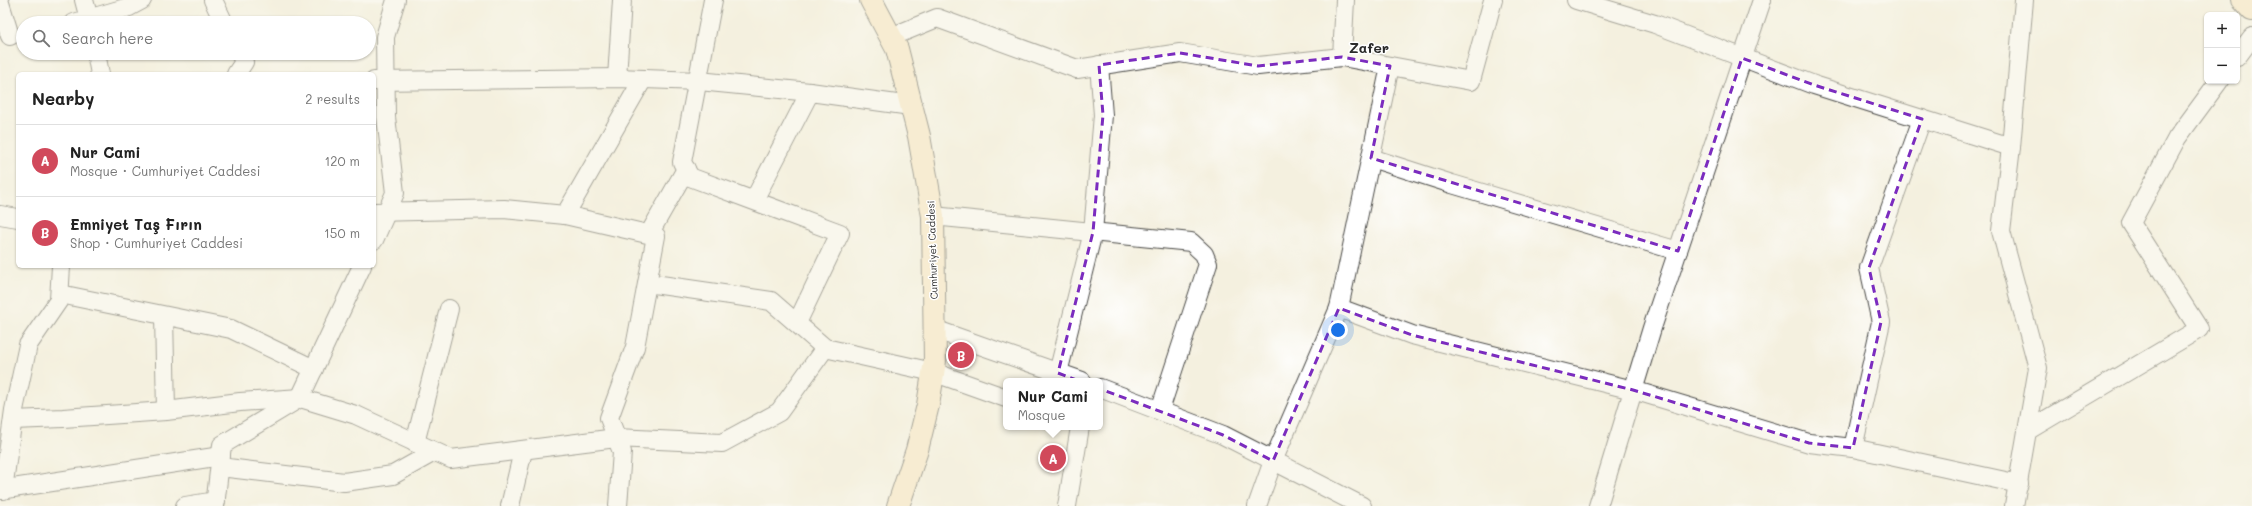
<!DOCTYPE html>
<meta charset="utf-8">
<style>
:root{--surface:#fff;--page:#f6f6f6;--text:#222;--muted:#767676;--line:#e0e0e0;--accent:#d1495b}
body{margin:0;font-family:Mali,sans-serif;background:var(--page);color:var(--text)}
.controls{position:absolute;right:12px;top:12px;display:grid;overflow:hidden;border-radius:6px;box-shadow:0 1px 3px #0004}
.controls button{width:36px;height:36px;display:grid;place-items:center;padding:0;border:0;border-bottom:1px solid var(--line);background:var(--surface);color:var(--text);font:20px sans-serif}
.you{position:absolute;left:1338px;top:330px;width:14px;height:14px;margin:-10px;border:3px solid #fff;border-radius:50%;background:#1a73e8;box-shadow:0 0 0 6px #1a73e833}
.badge{display:grid;place-items:center;width:26px;height:26px;border-radius:50%;background:var(--accent);color:#fff;font-size:13px;font-weight:700}
.pin{position:absolute;translate:-50% -50%;border:2px solid #fff;box-shadow:0 1px 4px #0006}
.popup{position:absolute;left:1003px;top:378px;width:100px;height:52px;box-sizing:border-box;display:grid;place-content:center;border-radius:6px;background:var(--surface);filter:drop-shadow(0 1px 3px #0005);font-size:13px;white-space:nowrap;color:var(--muted)}
.popup b{font-size:15px;color:var(--text)}
.popup::after{content:'';position:absolute;left:50%;top:100%;margin-left:-8px;border:8px solid transparent;border-top-color:var(--surface)}
.list{margin:0;padding:0;list-style:none}
h2{display:flex;justify-content:space-between;align-items:center;height:52px;margin:0;padding:0 16px;font-size:17px}
h2 small{font-size:13px;font-weight:400;color:var(--muted)}
.list li{display:grid;grid-template-columns:26px 1fr auto;gap:12px;align-items:center;box-sizing:border-box;height:72px;padding:0 16px;border-top:1px solid var(--line)}
.list b{display:block;font-size:15px;white-space:nowrap}
.list p{margin:0;font-size:13px;white-space:nowrap;color:var(--muted)}
.list em{font-size:13px;font-style:normal;color:var(--muted)}
.icon{flex:none;width:22px;height:22px;fill:none;stroke:currentColor;stroke-width:2;stroke-linecap:round;stroke-linejoin:round}
.map{position:relative;flex:none;width:2252px;height:506px;overflow:hidden}
.search{position:absolute;background:var(--surface);box-shadow:0 1px 3px #0004;left:16px;top:16px;width:360px;height:44px;display:flex;align-items:center;gap:10px;box-sizing:border-box;padding:0 14px;border-radius:22px;color:var(--muted);font-size:15px}
.panel{position:absolute;background:var(--surface);box-shadow:0 1px 3px #0004;left:16px;top:72px;width:360px;height:196px;border-radius:6px}
.map>svg:first-child{display:block}
.lines{fill:none;stroke-linecap:round;stroke-linejoin:round}
.street-casing{stroke:#494946;stroke-width:20}
.secondary-casing{stroke:#494946;stroke-width:24}
.street{stroke:#fff;stroke-width:18}
.secondary{stroke:#fae7c3;stroke-width:22}
.marked{fill:none;stroke:#7b2cbf;stroke-width:3;stroke-dasharray:8 5;stroke-linejoin:round}
.labels{text-anchor:middle;dominant-baseline:central;stroke-width:3;stroke-linejoin:round;paint-order:stroke}
.street-label{font-size:10px;fill:#2b2b2b;stroke:#fff}
.district-label{font-size:14px;font-weight:bold;fill:#2b2b2b;stroke:#fff}
</style>
<div class="map">
<svg width="2252" height="506" viewBox="0 0 2252 506">
<rect width="100%" height="100%" fill="#fff"/>
<filter id="ink" filterUnits="userSpaceOnUse"><feTurbulence type="fractalNoise" baseFrequency=".025" numOctaves="2"/><feDisplacementMap in="SourceGraphic" scale="8" xChannelSelector="R" yChannelSelector="G"/><feConvolveMatrix kernelMatrix="1 2 1 2 8 2 1 2 1" color-interpolation-filters="sRGB"/></filter>
<filter id="wash" filterUnits="userSpaceOnUse"><feTurbulence type="fractalNoise" baseFrequency=".012" numOctaves="4" result="noise"/><feDisplacementMap in="SourceGraphic" scale="16" xChannelSelector="R" yChannelSelector="G"/><feGaussianBlur stdDeviation="0.9" result="paint"/><feColorMatrix in="noise" values="0 0 0 0 0 0 0 0 0 0 0 0 0 0 0 0 0 1.4 0 .05"/><feComposite in="paint" operator="in"/></filter>
<g filter="url(#wash)">
<rect width="100%" height="100%" fill="#f4f0df"/>
</g>
<g filter="url(#ink)">
<g class="lines">
<g class="street-casing">
<g id="street">
<path d="M 84,0 L 90,23"/>
<path d="M 213,0 L 224,23"/>
<path d="M 713,0 L 682,162 L 690,177 L 840,233 L 797,323"/>
<path d="M 1345,0 L 1342,57 L 1471,81 L 1493,0"/>
<path d="M 1576,0 L 1655,24 L 1814,85 L 2011,147"/>
<path d="M 0,3 L 10,36"/>
<path d="M 74,23 L 129,7 L 142,0"/>
<path d="M 891,37 L 937,18 L 1077,69 L 1180,53 L 1258,66 L 1342,57"/>
<path d="M 96,53 L 100,74"/>
<path d="M 2237,57 L 2252,37"/>
<path d="M 236,74 L 244,62 L 240,53"/>
<path d="M 617,78 L 622,0"/>
<path d="M 374,81 L 617,78 L 699,81 L 810,92 L 911,106"/>
<path d="M 1371,158 L 1452,184 L 1678,251"/>
<path d="M 754,200 L 810,92"/>
<path d="M 374,212 L 504,209 L 565,215 L 656,236 L 635,347 L 609,418 L 622,452 L 618,506"/>
<path d="M 0,215 L 18,218"/>
<path d="M 565,215 L 643,79"/>
<path d="M 933,216 L 1191,242 L 1204,254 L 1208,264 L 1160,410"/>
<path d="M 649,234 L 686,169"/>
<path d="M 374,240 L 395,193 L 386,117 L 385,37 L 396,0"/>
<path d="M 647,283 L 771,301 L 825,348 L 933,372 L 1006,398"/>
<path d="M 60,294 L 231,329 L 314,369"/>
<path d="M 1339,308 L 1412,335 L 1633,390 L 1809,443 L 1853,448 L 2019,484"/>
<path d="M 164,316 L 166,411"/>
<path d="M 934,329 L 1082,381"/>
<path d="M 1058,373 L 1093,232 L 1103,115 L 1099,65"/>
<path d="M 1100,388 L 1223,435 L 1362,506"/>
<path d="M 13,420 L 63,418 L 166,411 L 240,402 L 300,398 L 356,415 L 451,459 L 616,438 L 722,443 L 779,412 L 825,348"/>
<path d="M 2027,431 L 2199,329 L 2131,223 L 2177,138 L 2219,81"/>
<path d="M 415,443 L 449,309"/>
<path d="M 1853,448 L 1881,322 L 1869,268 L 1922,119"/>
<path d="M 220,467 L 344,482 L 393,475 L 434,452"/>
<path d="M 0,490 L 221,456"/>
<path d="M 3,490 L 14,410 L 28,345 L 59,300 L 61,266"/>
<path d="M 185,506 L 216,501"/>
<path d="M 215,506 L 222,445 L 300,398 L 362,266"/>
<path d="M 510,506 L 523,451"/>
<path d="M 1067,506 L 1080,427"/>
<path d="M 1257,506 L 1273,461 L 1339,308 L 1390,66"/>
<path d="M 1598,506 L 1652,328 L 1762,0"/>
<path d="M 2014,506 L 2038,368 L 2001,231 L 2011,147 L 2024,0"/>
</g>
</g>
<g class="secondary-casing">
<g id="secondary">
<path d="M 871,0 L 897,49 L 919,136 L 933,216 L 935,361 L 928,405 L 917,450 L 898,506"/>
<path d="M 2243,0 L 2252,10"/>
</g>
</g>
<use href="#street" class="street"/>
<use href="#secondary" class="secondary"/>
</g>
</g>
<path d="M0 0H2252V506H0ZM 1180,53 L 1258,66 L 1342,57 L 1390,66 L 1371,158 L 1678,251 L 1742,58 L 1814,85 L 1922,119 L 1869,268 L 1881,322 L 1853,448 L 1809,443 L 1633,390 L 1412,335 L 1339,308 L 1273,461 L 1223,435 L 1058,373 L 1093,232 L 1103,115 L 1099,65 Z" fill="#f4f0df" fill-opacity=".55" fill-rule="evenodd"/>
<path class="marked" d="M 1180,53 L 1258,66 L 1342,57 L 1390,66 L 1371,158 L 1678,251 L 1742,58 L 1814,85 L 1922,119 L 1869,268 L 1881,322 L 1853,448 L 1809,443 L 1633,390 L 1412,335 L 1339,308 L 1273,461 L 1223,435 L 1058,373 L 1093,232 L 1103,115 L 1099,65 Z"/>
<g class="labels">
<g class="street-label">
<text transform="translate(932 250) rotate(-92)">Cumhuriyet Caddesi</text>
</g>
<g class="district-label">
<text x="1369" y="47">Zafer</text>
</g>
</g>
</svg>
<div class="controls">
<button>+</button>
<button>−</button>
</div>
<div class="you"></div>
<div class="pin badge" style="left:1053px;top:458px">A</div>
<div class="popup"><b>Nur Cami</b>Mosque</div>
<div class="pin badge" style="left:961px;top:355px">B</div>
<div class="search"><svg class="icon" aria-label="search" viewBox="0 0 24 24"><circle cx="10" cy="10" r="6"/><path d="M15 15l6 6"/></svg>Search here</div>
<section class="panel">
<h2>Nearby<small>2 results</small></h2>
<ul class="list">
<li><span class="badge">A</span><div><b>Nur Cami</b><p>Mosque · Cumhuriyet Caddesi</p></div><em>120 m</em></li>
<li><span class="badge">B</span><div><b>Emniyet Taş Fırın</b><p>Shop · Cumhuriyet Caddesi</p></div><em>150 m</em></li>
</ul>
</section>
</div>
